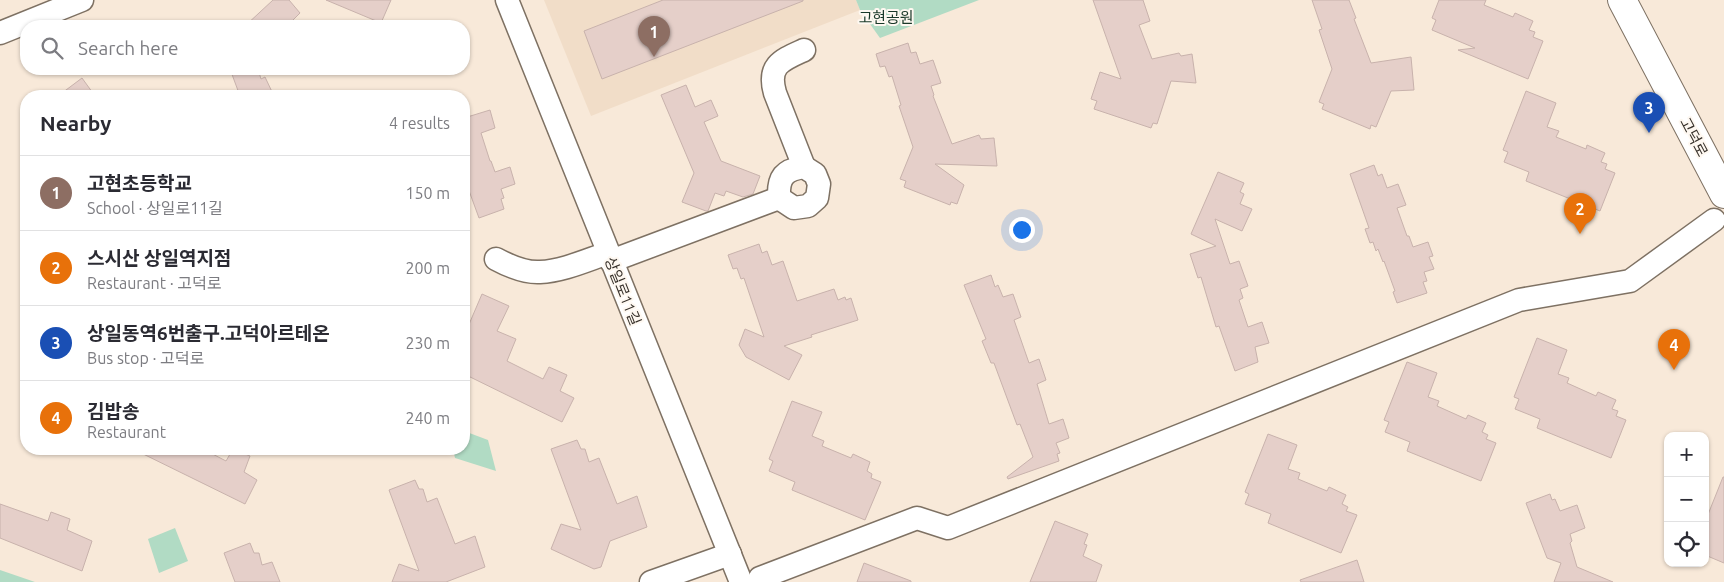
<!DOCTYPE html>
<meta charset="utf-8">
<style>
:root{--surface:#fff;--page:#f7f7f7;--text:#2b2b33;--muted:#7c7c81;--line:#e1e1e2;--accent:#3857c9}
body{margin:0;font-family:Ubuntu,"Noto Sans KR",sans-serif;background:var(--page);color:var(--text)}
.controls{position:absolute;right:15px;bottom:15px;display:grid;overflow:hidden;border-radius:10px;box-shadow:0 1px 4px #0004}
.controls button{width:45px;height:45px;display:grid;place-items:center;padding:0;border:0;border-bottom:1px solid var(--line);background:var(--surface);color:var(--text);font:25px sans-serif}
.you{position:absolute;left:1021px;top:229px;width:18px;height:18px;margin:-12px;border:4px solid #fff;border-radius:50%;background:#1a73e8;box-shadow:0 0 0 8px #1a73e833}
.badge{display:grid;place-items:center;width:32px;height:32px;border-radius:50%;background:var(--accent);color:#fff;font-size:16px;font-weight:700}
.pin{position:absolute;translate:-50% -41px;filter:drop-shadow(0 1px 2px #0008)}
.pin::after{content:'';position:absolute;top:26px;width:18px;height:15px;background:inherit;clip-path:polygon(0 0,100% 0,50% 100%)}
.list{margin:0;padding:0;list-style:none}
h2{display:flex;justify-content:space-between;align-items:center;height:65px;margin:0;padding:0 20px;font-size:21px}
h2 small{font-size:16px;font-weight:400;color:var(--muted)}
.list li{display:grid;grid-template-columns:32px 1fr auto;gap:15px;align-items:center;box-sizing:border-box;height:75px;padding:0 20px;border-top:1px solid var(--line)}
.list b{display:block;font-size:19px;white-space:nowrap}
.list p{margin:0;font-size:16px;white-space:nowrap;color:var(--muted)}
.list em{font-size:16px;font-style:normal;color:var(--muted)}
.icon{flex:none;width:28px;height:28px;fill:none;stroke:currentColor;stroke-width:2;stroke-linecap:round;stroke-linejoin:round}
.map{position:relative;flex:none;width:1724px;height:582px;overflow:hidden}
.search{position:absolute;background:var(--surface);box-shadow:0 1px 4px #0004;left:20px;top:20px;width:450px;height:55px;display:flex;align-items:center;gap:12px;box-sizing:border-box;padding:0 18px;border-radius:20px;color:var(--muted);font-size:19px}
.panel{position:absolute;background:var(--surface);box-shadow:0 1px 4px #0004;left:20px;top:90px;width:450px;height:365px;border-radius:20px}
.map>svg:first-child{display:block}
.built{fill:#f1ddc8}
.green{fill:#b1dbc4}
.building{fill:#e5cfc9;stroke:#c8b2ac}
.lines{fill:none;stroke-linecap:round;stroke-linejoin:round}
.street-casing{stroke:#7e7163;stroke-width:25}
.secondary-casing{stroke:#7e7163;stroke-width:30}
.street{stroke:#fff;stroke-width:22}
.secondary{stroke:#fff;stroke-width:28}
.labels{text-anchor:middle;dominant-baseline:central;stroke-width:4;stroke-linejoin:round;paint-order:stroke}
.park-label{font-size:15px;fill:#183828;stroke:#fef8f1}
.street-label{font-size:15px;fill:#352f29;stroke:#fef8f1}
</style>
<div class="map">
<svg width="1724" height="582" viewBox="0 0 1724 582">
<rect width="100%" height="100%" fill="#f8e9d9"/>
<path class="built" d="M 544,0 L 856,0 L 860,10 L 591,116 Z"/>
<g class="green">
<path d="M 856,0 L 979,0 L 880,38 L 860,10 Z"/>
<path d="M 464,431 L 488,440 L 496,471 L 455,458 L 453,449 L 464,449 Z"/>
<path d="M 175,528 L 188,561 L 159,573 L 148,539 Z"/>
<path d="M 0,570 L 35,582 L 0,582 Z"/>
</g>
<g class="building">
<path d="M 273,0 L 289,0 L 300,13 L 287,26 L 245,26 Z"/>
<path d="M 326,0 L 391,0 L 381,23 Z"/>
<path d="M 663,0 L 803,0 L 803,1 L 602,79 L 584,31 Z"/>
<path d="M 1093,0 L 1143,0 L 1150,21 L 1139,25 L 1152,59 L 1179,53 L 1181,56 L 1192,54 L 1196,83 L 1171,81 L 1157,124 L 1153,123 L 1151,128 L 1094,109 L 1097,101 L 1091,99 L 1100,72 L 1121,79 Z"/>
<path d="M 1312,0 L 1349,0 L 1356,18 L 1354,19 L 1371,63 L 1411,57 L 1414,90 L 1391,91 L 1376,127 L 1371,125 L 1370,129 L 1322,109 L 1324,104 L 1319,102 L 1332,69 L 1319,30 L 1322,29 Z"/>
<path d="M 1439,0 L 1486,0 L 1484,5 L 1513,17 L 1515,13 L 1533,21 L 1529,30 L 1535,32 L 1533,37 L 1543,41 L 1528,79 L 1458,50 L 1475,48 L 1432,30 L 1436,20 L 1432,18 Z"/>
<path d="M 908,43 L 911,53 L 916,52 L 920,64 L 933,60 L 941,83 L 931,86 L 934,95 L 933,96 L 952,144 L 979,135 L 981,139 L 994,138 L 997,166 L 935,164 L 964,185 L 957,204 L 951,202 L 950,205 L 904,187 L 906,181 L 900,179 L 913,147 L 899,106 L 901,105 L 892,76 L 889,77 L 885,66 L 880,67 L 876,54 Z"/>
<path d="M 230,69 L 258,69 L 261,79 L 265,77 L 274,96 L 240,96 Z"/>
<path d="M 82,78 L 95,96 L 58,96 Z"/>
<path d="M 686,85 L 695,107 L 711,100 L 718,116 L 704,122 L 721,161 L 760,176 L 753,194 L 743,197 L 726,191 L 724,196 L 715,193 L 708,211 L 706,211 L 682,202 L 694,173 L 661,95 Z"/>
<path d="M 1526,91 L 1556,103 L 1547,127 L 1559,131 L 1556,137 L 1586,149 L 1587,145 L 1605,153 L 1601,162 L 1607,164 L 1605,169 L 1615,173 L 1600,211 L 1526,181 L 1529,172 L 1504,162 L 1508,152 L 1503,150 Z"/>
<path d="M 490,110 L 495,128 L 481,133 L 490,161 L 491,161 L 495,172 L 510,167 L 515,184 L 501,189 L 504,198 L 501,199 L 504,209 L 479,218 L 464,177 L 464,118 Z"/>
<path d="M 1374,165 L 1378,176 L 1382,174 L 1387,188 L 1398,184 L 1406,205 L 1397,208 L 1407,236 L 1409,236 L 1413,247 L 1428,242 L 1433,256 L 1429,257 L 1434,269 L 1424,272 L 1427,281 L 1423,282 L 1427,293 L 1397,303 L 1393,292 L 1395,291 L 1384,261 L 1383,262 L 1378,249 L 1376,251 L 1373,242 L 1370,243 L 1365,229 L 1369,228 L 1350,174 Z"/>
<path d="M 1218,172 L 1244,183 L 1240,192 L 1244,194 L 1240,204 L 1252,209 L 1242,231 L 1215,219 L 1230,264 L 1239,261 L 1248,286 L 1240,289 L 1243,298 L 1239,300 L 1248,327 L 1262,322 L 1269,343 L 1255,347 L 1258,362 L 1235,371 L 1219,326 L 1216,327 L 1201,277 L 1198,278 L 1190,254 L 1216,246 L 1191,234 Z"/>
<path d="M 759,244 L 762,253 L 767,251 L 772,265 L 783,261 L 797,301 L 834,289 L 838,300 L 845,297 L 846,300 L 851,298 L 858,320 L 811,335 L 812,337 L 784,346 L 802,355 L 789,380 L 746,357 L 739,345 L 745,329 L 764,337 L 744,278 L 741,279 L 737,268 L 733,269 L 728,255 Z"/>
<path d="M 991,275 L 995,287 L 998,285 L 1003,297 L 1013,294 L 1021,317 L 1014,320 L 1029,363 L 1039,359 L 1046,380 L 1037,384 L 1049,424 L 1063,419 L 1069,438 L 1056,443 L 1060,453 L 1057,454 L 1059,461 L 1008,479 L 1007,477 L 1033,457 L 1020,424 L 1017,425 L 994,363 L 991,363 L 982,341 L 986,339 L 964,285 Z"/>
<path d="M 482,294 L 509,306 L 497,331 L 516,339 L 507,361 L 543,379 L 549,367 L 567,375 L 560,391 L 574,398 L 562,422 L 464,374 L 464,336 Z"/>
<path d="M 1537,338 L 1567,350 L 1558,374 L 1569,378 L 1567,383 L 1596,396 L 1598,392 L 1616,400 L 1612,409 L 1618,411 L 1616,416 L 1626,420 L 1611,458 L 1537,428 L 1540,419 L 1515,409 L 1519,399 L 1514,397 Z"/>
<path d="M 1407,362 L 1437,373 L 1428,397 L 1439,401 L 1437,406 L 1466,419 L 1468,415 L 1486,423 L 1482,432 L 1488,435 L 1486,439 L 1496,443 L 1481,481 L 1407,451 L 1410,442 L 1385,432 L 1389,422 L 1384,420 Z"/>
<path d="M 792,401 L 822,412 L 812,436 L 824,441 L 822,446 L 851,458 L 853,454 L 870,462 L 867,471 L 872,474 L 871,478 L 881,482 L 865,520 L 792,490 L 795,482 L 769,471 L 773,461 L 769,459 Z"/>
<path d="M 1268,434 L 1297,445 L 1288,469 L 1300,473 L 1298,479 L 1327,491 L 1329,487 L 1346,495 L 1342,504 L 1348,507 L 1346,511 L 1357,515 L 1341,553 L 1268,523 L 1271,514 L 1245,504 L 1249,494 L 1245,492 Z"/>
<path d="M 577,440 L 581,449 L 585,449 L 589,462 L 599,458 L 617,504 L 637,496 L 647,527 L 610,541 L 601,567 L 594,569 L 551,549 L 561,524 L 581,530 L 551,449 Z"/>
<path d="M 133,449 L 203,449 L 226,461 L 233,449 L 250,456 L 244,472 L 257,480 L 245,504 Z"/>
<path d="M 1723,477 L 1724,477 L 1724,563 L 1705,555 L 1705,522 Z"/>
<path d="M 415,480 L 419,489 L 423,489 L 427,502 L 437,498 L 455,544 L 475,536 L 485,567 L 446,582 L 392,582 L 399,564 L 419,571 L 389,490 Z"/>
<path d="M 1550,494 L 1552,500 L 1555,499 L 1560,511 L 1577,505 L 1585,528 L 1570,534 L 1572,541 L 1570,543 L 1577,567 L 1613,582 L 1554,582 L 1561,563 L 1547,558 L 1526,503 Z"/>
<path d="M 0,504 L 48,521 L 51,512 L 70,519 L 67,530 L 92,541 L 82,571 L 0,538 Z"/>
<path d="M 1055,521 L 1088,534 L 1084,544 L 1087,545 L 1083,556 L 1102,565 L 1096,582 L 1030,582 Z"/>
<path d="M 250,543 L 254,553 L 259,553 L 262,565 L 272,562 L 280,582 L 235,582 L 224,553 Z"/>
<path d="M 1357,560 L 1364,582 L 1301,582 L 1300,580 Z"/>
<path d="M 864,563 L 911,581 L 911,582 L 857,582 Z"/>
</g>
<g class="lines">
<g class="street-casing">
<g id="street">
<path d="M 507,0 L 741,582"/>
<path d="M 0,33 L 82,0"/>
<path d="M 804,50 C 782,60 767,65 775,93 L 804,167"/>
<path d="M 496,259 C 509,266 525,273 540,272 C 563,271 587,260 608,253"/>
<path d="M 611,261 L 779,198 L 794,208 L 808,206 L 817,198 L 819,184 L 815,174 L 804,167 C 784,170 778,177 779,198"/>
<path d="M 760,578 L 917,518 L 948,528 L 1519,300 L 1630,281 L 1714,220"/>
<path d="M 651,582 L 730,554"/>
</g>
</g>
<g class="secondary-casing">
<path id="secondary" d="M 1622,0 L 1724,194"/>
</g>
<use href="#street" class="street"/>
<use href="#secondary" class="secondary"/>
</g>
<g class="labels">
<g class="park-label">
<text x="886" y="17">고현공원</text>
</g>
<g class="street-label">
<text transform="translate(1694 137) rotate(62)">고덕로</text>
<text transform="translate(623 291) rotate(68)">상일로11길</text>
</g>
</g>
</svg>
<div class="controls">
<button>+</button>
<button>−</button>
<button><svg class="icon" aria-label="locate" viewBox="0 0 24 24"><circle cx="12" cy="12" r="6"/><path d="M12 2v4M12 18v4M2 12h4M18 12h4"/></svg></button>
</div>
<div class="you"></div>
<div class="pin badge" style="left:654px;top:57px;background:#8d6e63">1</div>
<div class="pin badge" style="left:1580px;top:234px;background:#e8710a">2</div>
<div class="pin badge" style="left:1649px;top:133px;background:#1a4fb4">3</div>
<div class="pin badge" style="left:1674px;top:370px;background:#e8710a">4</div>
<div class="search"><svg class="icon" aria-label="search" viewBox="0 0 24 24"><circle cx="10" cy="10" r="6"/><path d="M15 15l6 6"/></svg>Search here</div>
<section class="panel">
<h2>Nearby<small>4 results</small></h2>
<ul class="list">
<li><span class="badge" style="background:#8d6e63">1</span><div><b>고현초등학교</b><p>School · 상일로11길</p></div><em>150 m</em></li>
<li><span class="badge" style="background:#e8710a">2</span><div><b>스시산 상일역지점</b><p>Restaurant · 고덕로</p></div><em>200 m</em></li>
<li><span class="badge" style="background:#1a4fb4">3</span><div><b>상일동역6번출구.고덕아르테온</b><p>Bus stop · 고덕로</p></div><em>230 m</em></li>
<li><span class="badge" style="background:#e8710a">4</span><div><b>김밥송</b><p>Restaurant</p></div><em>240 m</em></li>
</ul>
</section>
</div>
